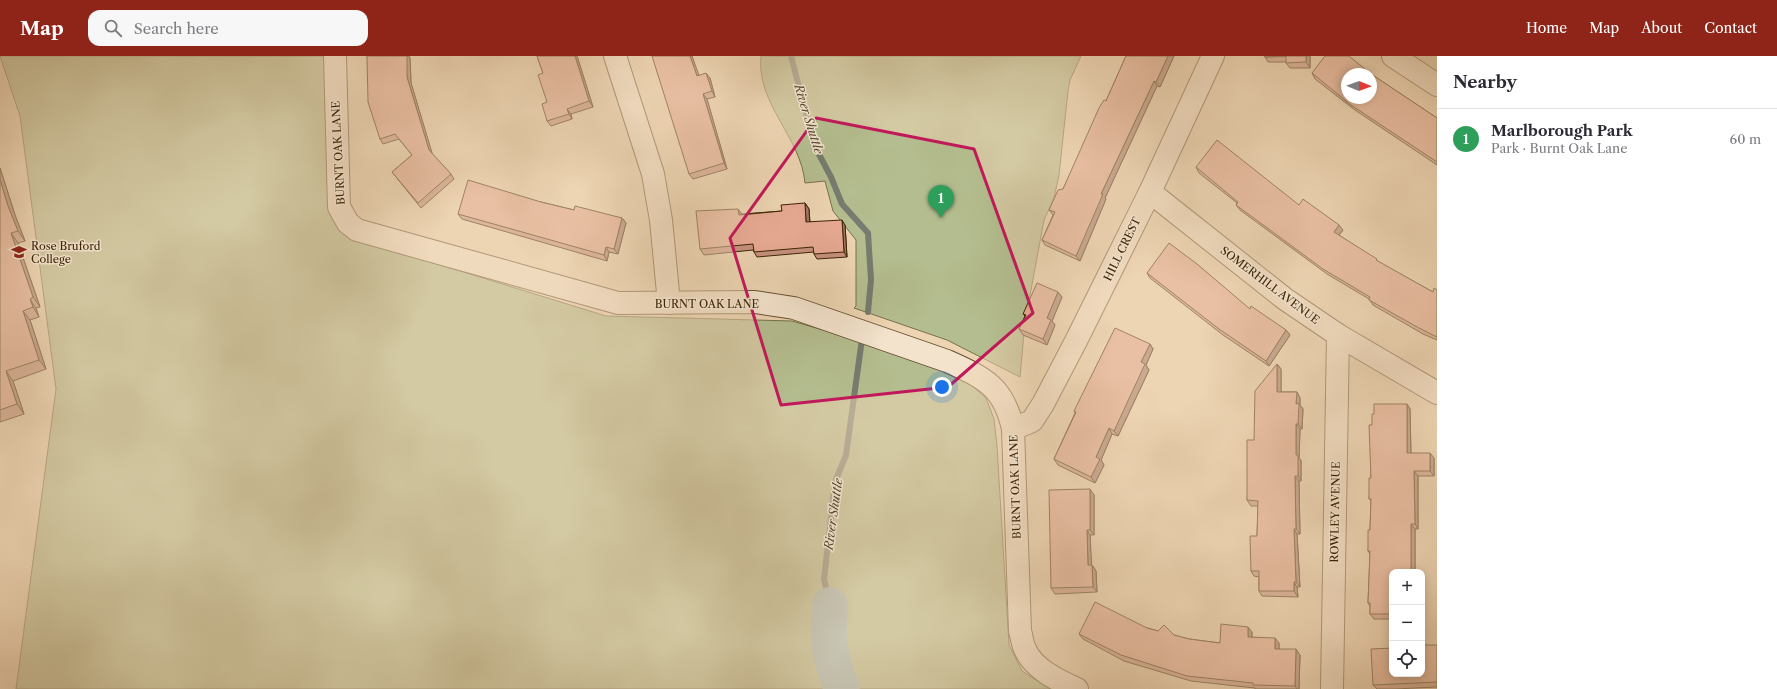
<!DOCTYPE html>
<meta charset="utf-8">
<style>
:root{--surface:#fff;--page:#f7f7f7;--text:#2b2b33;--muted:#7c7c81;--line:#e1e1e2;--accent:#8f2418}
body{margin:0;font-family:"Libre Caslon Text",serif;background:var(--page);color:var(--text)}
.controls{position:absolute;right:12px;bottom:12px;display:grid;overflow:hidden;border-radius:8px;box-shadow:0 2px 10px #0003}
.controls button{width:36px;height:36px;display:grid;place-items:center;padding:0;border:0;border-bottom:1px solid var(--line);background:var(--surface);color:var(--text);font:20px sans-serif}
.compass{position:absolute;left:1341px;top:12px;width:36px;height:36px;border-radius:50%;background:var(--surface);box-shadow:0 2px 10px #0003;rotate:91deg}
.you{position:absolute;left:942px;top:331px;width:14px;height:14px;margin:-10px;border:3px solid #fff;border-radius:50%;background:#1a73e8;box-shadow:0 0 0 6px #1a73e833}
.badge{display:grid;place-items:center;width:26px;height:26px;border-radius:50%;background:var(--accent);color:#fff;font-size:13px;font-weight:700}
.pin{position:absolute;translate:-50% -33px;filter:drop-shadow(0 1px 2px #0008)}
.pin::after{content:'';position:absolute;top:21px;width:14px;height:12px;background:inherit;clip-path:polygon(0 0,100% 0,50% 100%)}
.list{margin:0;padding:0;list-style:none}
h2{display:flex;justify-content:space-between;align-items:center;height:52px;margin:0;padding:0 16px;font-size:17px}
h2 small{font-size:13px;font-weight:400;color:var(--muted)}
.list li{display:grid;grid-template-columns:26px 1fr auto;gap:12px;align-items:center;box-sizing:border-box;height:60px;padding:0 16px;border-top:1px solid var(--line)}
.list b{display:block;font-size:15px;white-space:nowrap}
.list p{margin:0;font-size:13px;white-space:nowrap;color:var(--muted)}
.list em{font-size:13px;font-style:normal;color:var(--muted)}
.icon{flex:none;width:22px;height:22px;fill:none;stroke:currentColor;stroke-width:2;stroke-linecap:round;stroke-linejoin:round}
.map{position:relative;flex:none;width:1437px;height:633px;overflow:hidden}
header{display:flex;align-items:center;gap:24px;box-sizing:border-box;height:56px;padding:0 20px;background:var(--accent);color:#fff}
header strong{font-size:19px}
nav{display:flex;gap:22px;margin-inline-start:auto;font-size:14px}
.search{width:280px;height:36px;background:var(--page);display:flex;align-items:center;gap:10px;box-sizing:border-box;padding:0 14px;border-radius:12px;color:var(--muted);font-size:15px}
main{display:flex}
aside{flex:1;background:var(--surface)}
.map>svg:first-child{display:block}
.green{fill:#b4bd8f;stroke:#78704a}
.lines{fill:none;stroke-linecap:round;stroke-linejoin:round}
.stream{stroke:#767c6f;stroke-width:6}
.river{stroke:#9cb6b6;stroke-width:36}
.street-casing{stroke:#685030;stroke-width:24}
.street{stroke:#f3e3cd;stroke-width:22}
.wall{fill:#c7917e;stroke:#3c2404}
.shaded-wall{fill:#a27667;stroke:#3c2404}
.building{fill:#e7a993;stroke:#3c2404;fill-rule:evenodd}
.marked{fill:none;stroke:#c2185b;stroke-width:3;stroke-linejoin:round}
.labels{text-anchor:middle;dominant-baseline:central;stroke-width:3;stroke-linejoin:round;paint-order:stroke}
.street-label{font-size:11px;fill:#3c2404;stroke:#f3e3cd}
.poi-label{font-size:11px;fill:#3c2404;stroke:#f3e3cd;text-anchor:start}
.water-label{font-size:12px;font-style:italic;fill:#544830;stroke:#f3e3cd}
</style>
<header>
<strong>Map</strong>
<div class="search"><svg class="icon" aria-label="search" viewBox="0 0 24 24"><circle cx="10" cy="10" r="6"/><path d="M15 15l6 6"/></svg>Search here</div>
<nav><a>Home</a><a>Map</a><a>About</a><a>Contact</a></nav>
</header>
<main>
<div class="map">
<svg width="1437" height="633" viewBox="0 0 1437 633">
<rect width="100%" height="100%" fill="#edd4b2"/>
<filter id="stains"><feTurbulence type="fractalNoise" baseFrequency=".005" numOctaves="4"/><feColorMatrix values="0 0 0 0 .2 0 0 0 0 .09 0 0 0 0 .02 0 0 0 .5 -.17"/></filter>
<radialGradient id="worn" r=".72"><stop offset=".6" stop-color="#630" stop-opacity="0"/><stop offset="1" stop-color="#630" stop-opacity=".3"/></radialGradient>
<g class="green">
<path d="M 0,0 L 328,0 L 350,181 L 606,260 L 792,265 L 844,280 L 948,317 L 970,328 L 986,342 L 994,363 L 997,390 L 1009,589 L 1022,615 L 1050,633 L 16,633 L 56,333 L 20,60 Z"/>
<path d="M 761,0 L 1081,0 L 1070,24 L 1068,35 L 1059,119 L 1054,142 L 1044,164 L 1025,266 L 1020,321 L 947,284 L 854,252 L 856,250 L 856,184 L 833,155 L 825,125 L 805,127 C 801,81 756,48 761,0 Z"/>
</g>
<g class="lines">
<g class="stream">
<path d="M 791,0 L 814,89 L 831,121 L 842,148 L 868,177 L 871,224 L 868,256"/>
<path d="M 830,549 L 824,523 L 835,426 L 846,399 L 862,283"/>
</g>
<path class="river" d="M 830,549 C 827,583 829,601 842,633"/>
<g class="street-casing">
<g id="street">
<path d="M 335,0 L 339,151 L 348,167 L 357,174 L 618,247 L 755,246 L 794,252 L 947,305 C 985,322 1004,331 1013,373 L 1020,575 C 1022,581 1022,587 1025,593 C 1033,613 1059,625 1077,633"/>
<path d="M 615,0 L 653,118 L 661,164 L 669,247"/>
<path d="M 1393,0 L 1437,29"/>
<path d="M 1150,136 L 1285,243 L 1338,279 L 1437,337"/>
<path d="M 1013,373 L 1032,365 L 1043,348 L 1076,285 L 1150,136 L 1213,0"/>
<path d="M 1332,633 L 1338,279"/>
</g>
</g>
<use href="#street" class="street"/>
</g>
<g class="wall">
<path d="M 367,0 L 409,0 L 410,2 L 411,27 L 432,98 L 451,118 L 454,123 L 421,152 L 392,116 L 412,99 L 399,83 L 383,88 L 380,83 Z"/>
<path d="M 537,0 L 577,0 L 593,51 L 571,58 L 572,63 L 551,70 L 547,65 L 547,46 L 543,17 Z"/>
<path d="M 692,0 L 698,19 L 710,22 L 715,41 L 707,43 L 727,113 L 693,123 L 689,118 Z"/>
<path d="M 1126,0 L 1174,0 L 1160,31 L 1157,30 L 1105,142 L 1106,143 L 1080,205 L 1045,189 L 1042,184 L 1053,159 L 1049,154 L 1063,133 L 1106,45 Z"/>
<path d="M 1310,0 L 1310,12 L 1290,12 L 1286,7 L 1286,6 L 1268,6 L 1265,1 Z"/>
<path d="M 1312,17 L 1371,18 L 1437,62 L 1437,109 L 1355,54 L 1315,23 Z"/>
<path d="M 1196,111 L 1299,149 L 1343,174 L 1339,179 L 1380,207 L 1433,236 L 1437,234 L 1437,284 L 1423,278 L 1373,249 L 1369,243 L 1327,218 L 1240,154 L 1236,149 L 1237,147 L 1199,117 Z"/>
<path d="M 0,112 L 15,159 L 25,185 L 18,187 L 40,251 L 36,252 L 39,261 L 30,264 L 46,313 L 13,325 L 24,358 L 0,366 Z"/>
<path d="M 541,146 L 574,154 L 622,162 L 626,167 L 618,198 L 609,196 L 607,205 L 462,163 L 458,158 Z"/>
<path d="M 805,147 L 809,153 L 810,166 L 845,169 L 847,201 L 817,203 L 814,198 L 814,196 L 757,201 L 754,196 L 753,194 L 704,199 L 700,193 L 742,158 L 782,155 Z"/>
<path d="M 1147,217 L 1250,253 L 1286,274 L 1290,279 L 1269,310 L 1223,279 L 1150,222 Z"/>
<path d="M 1062,241 L 1052,265 L 1055,269 L 1047,289 L 1023,279 L 1019,273 L 1025,260 L 1023,258 Z"/>
<path d="M 1150,288 L 1153,293 L 1146,309 L 1149,314 L 1118,380 L 1112,378 L 1101,404 L 1104,409 L 1095,427 L 1058,409 L 1054,403 L 1075,357 L 1074,355 Z"/>
<path d="M 1277,308 L 1281,313 L 1281,336 L 1297,336 L 1300,342 L 1300,349 L 1303,353 L 1302,373 L 1300,373 L 1299,402 L 1301,404 L 1301,425 L 1299,425 L 1300,478 L 1297,478 L 1300,531 L 1297,531 L 1298,541 L 1262,540 L 1259,535 L 1259,521 L 1254,520 L 1251,515 L 1257,480 L 1258,450 L 1251,450 L 1247,444 L 1254,384 Z"/>
<path d="M 1407,348 L 1410,353 L 1411,397 L 1434,402 L 1434,420 L 1418,420 L 1418,473 L 1415,473 L 1415,516 L 1392,516 L 1392,563 L 1374,563 L 1370,558 L 1370,550 L 1368,547 L 1370,498 L 1368,495 L 1370,474 L 1371,445 L 1369,443 L 1371,422 L 1372,369 L 1374,358 Z"/>
<path d="M 1094,439 L 1094,479 L 1090,479 L 1091,509 L 1092,509 L 1096,515 L 1097,536 L 1055,538 L 1051,532 Z"/>
<path d="M 1147,572 L 1189,583 L 1220,587 L 1252,576 L 1252,581 L 1279,587 L 1279,593 L 1300,599 L 1299,633 L 1255,633 L 1255,632 L 1191,625 L 1124,605 L 1083,583 L 1079,578 Z"/>
<path d="M 1437,589 L 1437,631 L 1395,633 L 1377,633 L 1373,629 Z"/>
</g>
<g class="shaded-wall">
<path d="M 406,0 L 409,0 L 410,2 L 411,27 L 433,100 L 429,94 L 407,21 Z"/>
<path d="M 575,0 L 577,0 L 593,51 L 589,45 Z"/>
<path d="M 690,0 L 692,0 L 701,25 L 697,20 Z"/>
<path d="M 1168,0 L 1174,0 L 1160,31 L 1156,26 Z"/>
<path d="M 1306,0 L 1310,0 L 1310,12 L 1306,6 Z"/>
<path d="M 706,17 L 710,22 L 715,41 L 712,35 Z"/>
<path d="M 1154,25 L 1157,30 L 1105,142 L 1106,143 L 1080,205 L 1076,200 L 1101,138 Z"/>
<path d="M 703,38 L 707,43 L 727,113 L 724,107 Z"/>
<path d="M 567,53 L 571,58 L 572,63 L 569,58 Z"/>
<path d="M 0,112 L 15,159 L 25,185 L 18,175 L 8,150 L 0,124 Z"/>
<path d="M 805,147 L 809,153 L 810,172 L 806,166 Z"/>
<path d="M 738,153 L 742,158 L 743,164 L 739,159 Z"/>
<path d="M 622,162 L 626,167 L 618,198 L 614,193 Z"/>
<path d="M 842,164 L 845,169 L 847,201 L 844,196 Z"/>
<path d="M 1339,169 L 1343,174 L 1337,181 L 1334,176 Z"/>
<path d="M 11,177 L 18,187 L 40,251 L 33,241 Z"/>
<path d="M 606,191 L 609,196 L 607,205 L 604,199 Z"/>
<path d="M 1058,236 L 1062,241 L 1052,265 L 1055,269 L 1047,289 L 1043,283 L 1047,262 Z"/>
<path d="M 30,243 L 36,252 L 39,261 L 33,251 Z"/>
<path d="M 23,255 L 30,264 L 46,313 L 39,304 Z"/>
<path d="M 1286,274 L 1290,279 L 1269,310 L 1266,305 Z"/>
<path d="M 1150,288 L 1153,293 L 1146,309 L 1149,314 L 1118,380 L 1114,375 L 1141,306 Z"/>
<path d="M 1277,308 L 1281,313 L 1281,341 L 1277,336 Z"/>
<path d="M 6,315 L 13,325 L 24,358 L 17,348 Z"/>
<path d="M 1297,336 L 1300,342 L 1300,349 L 1303,353 L 1302,373 L 1298,368 L 1296,348 Z"/>
<path d="M 1407,348 L 1410,353 L 1411,402 L 1407,397 Z"/>
<path d="M 1296,368 L 1300,373 L 1299,402 L 1301,404 L 1301,425 L 1298,420 L 1296,399 Z"/>
<path d="M 1109,372 L 1112,378 L 1101,404 L 1104,409 L 1095,427 L 1091,421 L 1096,401 Z"/>
<path d="M 1430,397 L 1434,402 L 1434,420 L 1430,415 Z"/>
<path d="M 1414,415 L 1418,420 L 1418,473 L 1415,468 Z"/>
<path d="M 1295,420 L 1299,425 L 1300,478 L 1296,473 Z"/>
<path d="M 1090,433 L 1094,439 L 1094,479 L 1090,474 Z"/>
<path d="M 1411,468 L 1415,473 L 1415,516 L 1411,516 Z"/>
<path d="M 1294,473 L 1297,478 L 1300,531 L 1296,526 Z"/>
<path d="M 1087,474 L 1090,479 L 1092,515 L 1088,509 Z"/>
<path d="M 1092,509 L 1096,515 L 1097,536 L 1093,531 Z"/>
<path d="M 1294,526 L 1297,531 L 1298,541 L 1294,535 Z"/>
<path d="M 1248,571 L 1252,576 L 1251,586 L 1248,581 Z"/>
<path d="M 1275,582 L 1279,587 L 1279,598 L 1275,593 Z"/>
<path d="M 1296,593 L 1300,599 L 1299,633 L 1297,633 L 1295,630 Z"/>
</g>
<g class="building">
<path d="M 367,0 L 407,0 L 407,21 L 429,94 L 451,118 L 418,147 L 392,116 L 412,99 L 395,78 L 380,83 L 368,46 Z"/>
<path d="M 537,0 L 575,0 L 589,45 L 567,53 L 569,58 L 547,65 L 542,48 L 547,46 L 538,19 L 543,17 Z"/>
<path d="M 652,0 L 690,0 L 697,20 L 706,17 L 712,35 L 703,38 L 724,107 L 689,118 Z"/>
<path d="M 1126,0 L 1168,0 L 1156,26 L 1154,25 L 1101,138 L 1103,138 L 1076,200 L 1042,184 L 1055,156 L 1049,154 L 1058,134 L 1063,133 L 1099,52 L 1104,44 L 1106,45 Z"/>
<path d="M 1264,0 L 1306,0 L 1306,6 L 1286,7 L 1286,0 L 1265,1 Z"/>
<path d="M 1325,0 L 1349,0 L 1371,18 L 1437,62 L 1437,106 L 1351,49 L 1312,17 ZM 1347,18 L 1371,18 L 1371,42 L 1347,42 Z"/>
<path d="M 1217,84 L 1299,149 L 1303,143 L 1339,169 L 1334,176 L 1377,203 L 1376,204 L 1433,236 L 1434,232 L 1437,234 L 1437,281 L 1419,272 L 1369,244 L 1370,241 L 1323,213 L 1236,149 L 1238,146 L 1196,111 Z"/>
<path d="M 0,124 L 8,150 L 18,175 L 11,177 L 33,241 L 30,243 L 33,251 L 23,255 L 39,304 L 6,315 L 17,348 L 0,354 Z"/>
<path d="M 468,124 L 541,146 L 574,154 L 575,150 L 622,162 L 614,193 L 606,191 L 604,199 L 458,158 Z"/>
<path d="M 805,147 L 806,166 L 842,164 L 844,196 L 814,198 L 813,191 L 754,196 L 753,188 L 700,193 L 696,155 L 738,153 L 739,159 L 782,155 L 781,149 Z"/>
<path d="M 1169,187 L 1197,208 L 1250,253 L 1251,250 L 1286,274 L 1266,305 L 1219,273 L 1147,217 Z"/>
<path d="M 1037,227 L 1058,236 L 1047,262 L 1051,264 L 1043,283 L 1019,273 L 1026,259 L 1023,258 Z"/>
<path d="M 1115,272 L 1150,288 L 1141,306 L 1145,308 L 1114,375 L 1109,372 L 1096,401 L 1100,403 L 1091,421 L 1054,403 L 1076,356 L 1074,355 Z"/>
<path d="M 1277,308 L 1277,336 L 1297,336 L 1296,348 L 1299,347 L 1298,368 L 1296,368 L 1296,399 L 1298,399 L 1298,420 L 1295,420 L 1296,473 L 1294,473 L 1296,526 L 1294,526 L 1294,535 L 1259,535 L 1259,515 L 1251,515 L 1250,480 L 1257,480 L 1258,445 L 1247,444 L 1247,384 L 1254,384 L 1255,335 Z"/>
<path d="M 1374,348 L 1407,348 L 1407,397 L 1430,397 L 1430,415 L 1414,415 L 1415,468 L 1411,468 L 1411,516 L 1392,516 L 1392,558 L 1370,558 L 1370,547 L 1368,547 L 1370,495 L 1368,495 L 1368,474 L 1370,474 L 1371,443 L 1369,443 L 1369,422 L 1371,422 L 1369,369 L 1372,369 L 1372,358 L 1374,358 Z"/>
<path d="M 1090,433 L 1090,474 L 1087,474 L 1088,509 L 1092,509 L 1093,531 L 1051,532 L 1049,434 Z"/>
<path d="M 1095,546 L 1147,572 L 1158,575 L 1164,569 L 1174,579 L 1189,583 L 1220,587 L 1221,568 L 1248,571 L 1248,581 L 1275,582 L 1275,593 L 1296,593 L 1295,630 L 1253,629 L 1253,627 L 1187,620 L 1121,599 L 1079,578 Z"/>
<path d="M 1422,589 L 1437,589 L 1437,626 L 1373,629 L 1371,593 L 1392,592 L 1392,618 L 1422,618 Z"/>
</g>
<path d="M0 0H1437V633H0ZM 816,62 L 974,93 L 1033,257 L 948,331 L 781,349 L 730,182 Z" fill="#edd4b2" fill-opacity=".55" fill-rule="evenodd"/>
<path class="marked" d="M 816,62 L 974,93 L 1033,257 L 948,331 L 781,349 L 730,182 Z"/>
<defs>
<g id="university-bare" transform="scale(1.2)"><path d="M0-5L7-2L0 1L-7-2ZM-4 1L0 2.5L4 1V4Q0 6-4 4Z" fill="#8f2418" stroke="#f3e3cd" stroke-width="2.5" paint-order="stroke"/></g>
</defs>
<g fill-rule="evenodd">
<use href="#university-bare" x="19" y="196"/>
</g>
<g class="labels">
<g class="street-label">
<text transform="translate(338 97) rotate(-93)">BURNT OAK LANE</text>
<text transform="translate(1122 193) rotate(-64)">HILL CREST</text>
<text transform="translate(1270 229) rotate(37)">SOMERHILL AVENUE</text>
<text x="707" y="248">BURNT OAK LANE</text>
<text transform="translate(1015 431) rotate(-92)">BURNT OAK LANE</text>
<text transform="translate(1335 456) rotate(-89)">ROWLEY AVENUE</text>
</g>
<g class="poi-label">
<text x="31" y="190">Rose Bruford<tspan x="31" dy="13">College</tspan></text>
</g>
<g class="water-label">
<text transform="translate(809 63) rotate(73)">River Shuttle</text>
<text transform="translate(833 458) rotate(-82)">River Shuttle</text>
</g>
</g>
<rect width="100%" height="100%" filter="url(#stains)"/>
<rect width="100%" height="100%" fill="url(#worn)"/>
</svg>
<div class="controls">
<button>+</button>
<button>−</button>
<button><svg class="icon" aria-label="locate" viewBox="0 0 24 24"><circle cx="12" cy="12" r="6"/><path d="M12 2v4M12 18v4M2 12h4M18 12h4"/></svg></button>
</div>
<svg class="compass" viewBox="-18 -18 36 36"><path d="M0-13l5 13h-10z" fill="#e53935"/><path d="M0 13l5-13h-10z" fill="#7c7c81"/></svg>
<div class="you"></div>
<div class="pin badge" style="left:941px;top:162px;background:#2e9e5b">1</div>
</div>
<aside>
<h2>Nearby<small></small></h2>
<ul class="list">
<li><span class="badge" style="background:#2e9e5b">1</span><div><b>Marlborough Park</b><p>Park · Burnt Oak Lane</p></div><em>60 m</em></li>
</ul>
</aside>
</main>
